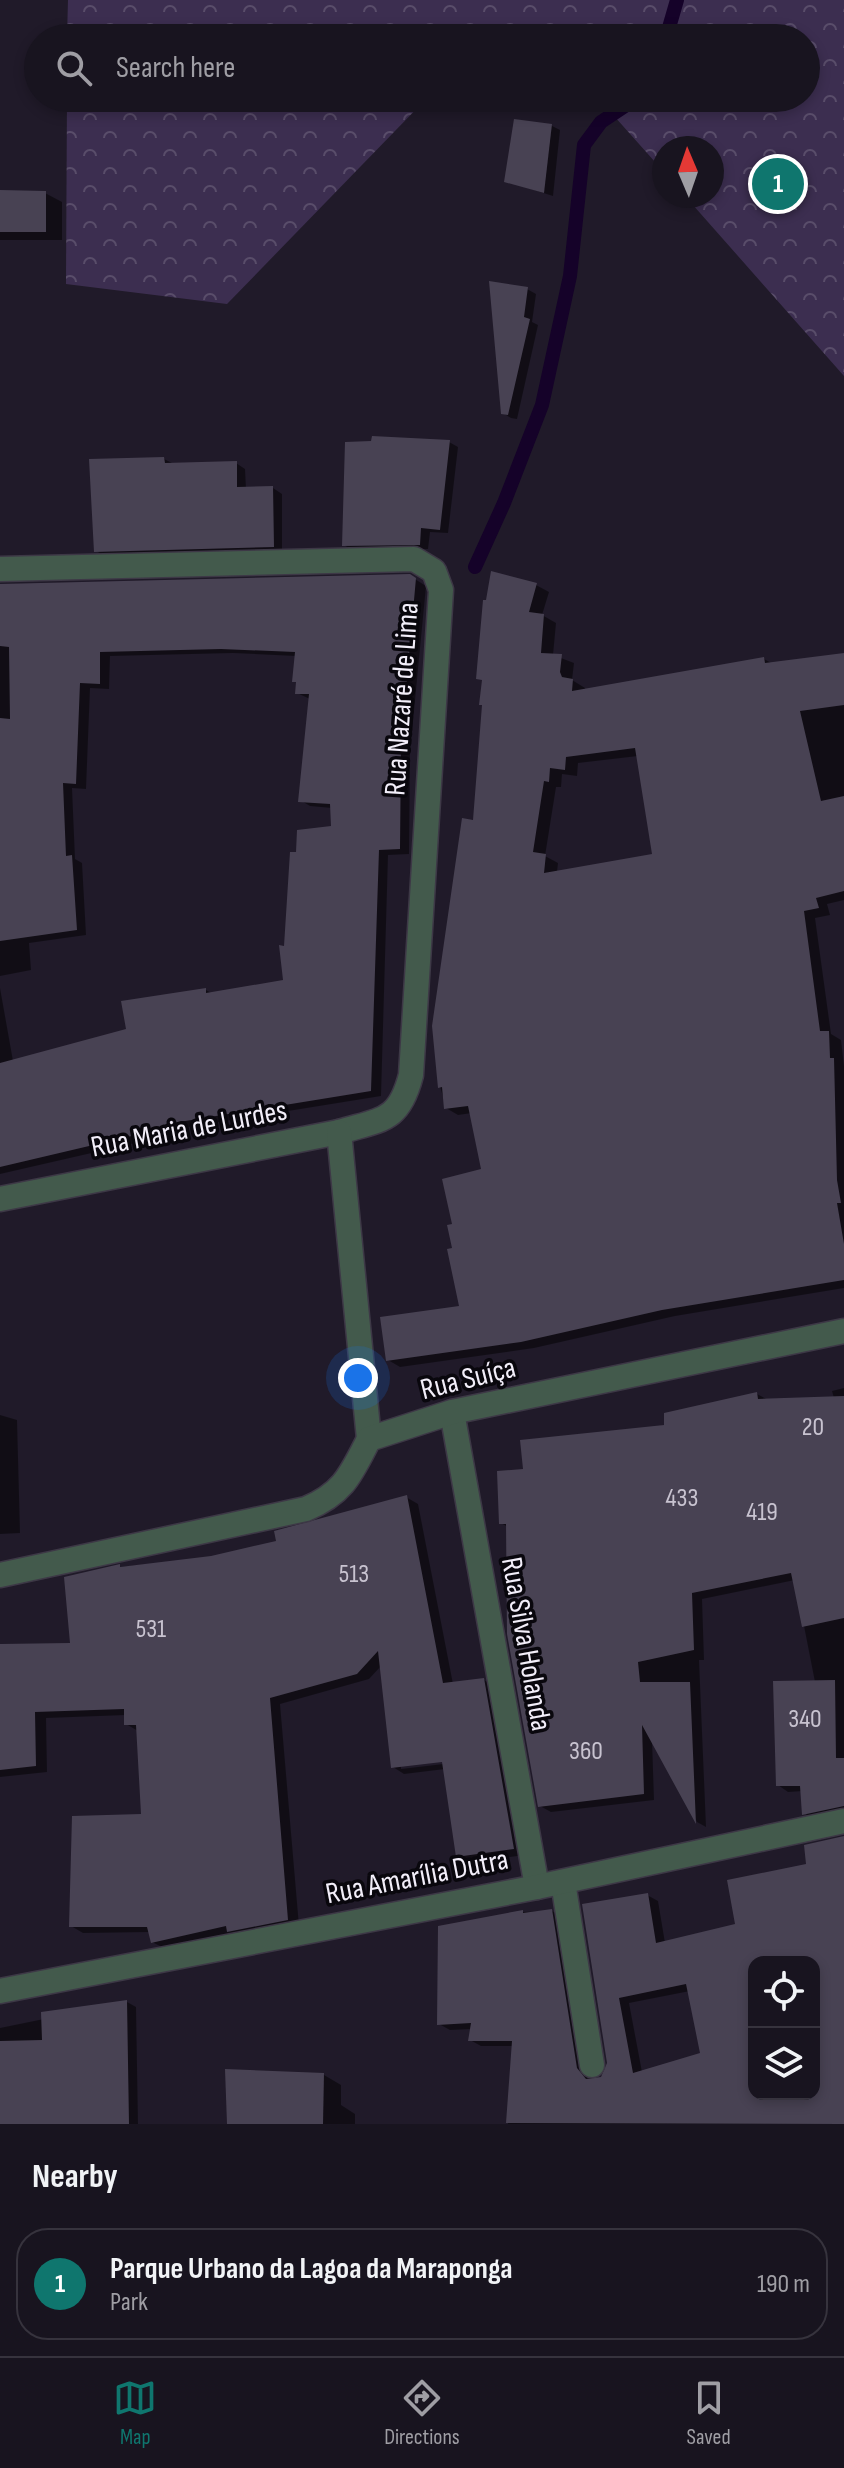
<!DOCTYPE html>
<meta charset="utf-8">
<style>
:root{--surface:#18141f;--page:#211d28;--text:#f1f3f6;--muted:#9f9ea4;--line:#36333d;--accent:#0f766e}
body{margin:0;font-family:"Sofia Sans Condensed",sans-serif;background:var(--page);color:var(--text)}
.controls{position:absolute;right:24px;bottom:24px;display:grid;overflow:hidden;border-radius:16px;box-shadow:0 4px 12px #0003}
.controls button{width:72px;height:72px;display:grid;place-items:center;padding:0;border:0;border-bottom:2px solid var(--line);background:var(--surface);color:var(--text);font:40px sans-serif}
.compass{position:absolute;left:652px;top:136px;width:72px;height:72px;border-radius:50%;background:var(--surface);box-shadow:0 4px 12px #0003;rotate:358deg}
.you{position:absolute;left:358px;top:1378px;width:28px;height:28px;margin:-20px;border:6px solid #fff;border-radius:50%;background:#1a73e8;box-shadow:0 0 0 12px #1a73e833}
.badge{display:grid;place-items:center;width:52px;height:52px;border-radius:50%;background:var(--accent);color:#fff;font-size:26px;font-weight:700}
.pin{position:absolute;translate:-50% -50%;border:4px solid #fff;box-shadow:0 2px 8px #0006}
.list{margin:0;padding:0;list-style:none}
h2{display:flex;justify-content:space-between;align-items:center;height:104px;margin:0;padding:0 32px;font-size:34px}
h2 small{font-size:26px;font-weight:400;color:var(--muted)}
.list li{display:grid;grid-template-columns:52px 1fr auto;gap:24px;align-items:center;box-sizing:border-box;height:112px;margin:0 16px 16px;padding:0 16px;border:2px solid var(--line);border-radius:32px}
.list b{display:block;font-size:30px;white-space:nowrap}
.list p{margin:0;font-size:26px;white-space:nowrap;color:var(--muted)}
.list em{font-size:26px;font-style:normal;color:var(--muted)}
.icon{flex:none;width:44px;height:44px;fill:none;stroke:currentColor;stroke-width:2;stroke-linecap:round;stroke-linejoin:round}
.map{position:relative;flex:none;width:844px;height:2124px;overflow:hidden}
.search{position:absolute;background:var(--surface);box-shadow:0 4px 12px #0003;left:24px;right:24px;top:24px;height:88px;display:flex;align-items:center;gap:20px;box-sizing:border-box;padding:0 28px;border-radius:44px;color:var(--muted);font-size:30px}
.sheet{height:232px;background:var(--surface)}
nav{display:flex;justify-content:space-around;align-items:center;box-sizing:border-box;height:112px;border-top:2px solid var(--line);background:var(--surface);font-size:22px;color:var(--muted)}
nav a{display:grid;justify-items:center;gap:4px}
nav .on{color:var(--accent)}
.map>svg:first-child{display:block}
.park{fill:url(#park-crowns)}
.shadow{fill:#0007;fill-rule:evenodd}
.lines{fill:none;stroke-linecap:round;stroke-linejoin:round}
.stream{stroke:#150229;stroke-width:14}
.building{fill:#484253;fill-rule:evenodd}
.service-casing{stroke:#3d3846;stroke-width:27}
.minor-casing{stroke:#3d3846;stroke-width:27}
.service{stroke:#435a4c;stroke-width:24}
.minor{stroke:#435a4c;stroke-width:24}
.labels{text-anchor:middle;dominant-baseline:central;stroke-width:7;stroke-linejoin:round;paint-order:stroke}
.number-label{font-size:26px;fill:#c8c3d0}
.street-label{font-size:30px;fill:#f2eef9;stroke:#09070d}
</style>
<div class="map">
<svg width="844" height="2124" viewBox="0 0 844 2124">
<defs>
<pattern id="park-crowns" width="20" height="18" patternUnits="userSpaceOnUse" patternTransform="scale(2)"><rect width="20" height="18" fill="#3c2e50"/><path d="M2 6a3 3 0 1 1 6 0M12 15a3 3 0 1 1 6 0" fill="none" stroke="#594d6a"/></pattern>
</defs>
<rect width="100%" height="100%" fill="#201a29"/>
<g class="park">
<path d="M 68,0 L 844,0 L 844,376 L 685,196 L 712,196 L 712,148 L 664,148 L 664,172 L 598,98 L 806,98 L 806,38 L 67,38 Z"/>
<path d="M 67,98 L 427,98 L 227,304 L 66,284 Z"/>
</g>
<g class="shadow">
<path d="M 552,126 L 560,130 L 553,196 L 506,181 Z"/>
<path d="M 0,192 L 45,193 L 62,202 L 62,240 L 0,240 Z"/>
<path d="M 527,289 L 536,294 L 532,322 L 538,325 L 517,419 L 511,418 L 503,413 Z"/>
<path d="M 449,442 L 458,447 L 448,533 L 430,532 L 428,549 L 352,550 L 344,545 Z"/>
<path d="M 164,459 L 174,464 L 236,463 L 245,469 L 246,489 L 273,488 L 282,494 L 282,552 L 105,556 L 96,551 Z"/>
<path d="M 410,576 L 426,586 L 410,752 L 409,854 L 388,855 L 381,1096 L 182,1128 L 183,1132 L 0,1174 L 0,988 L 13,1061 L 128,1030 L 206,990 L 213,994 L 285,981 L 286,948 L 298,854 L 333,828 L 332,808 L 310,806 L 300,800 L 310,699 L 297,693 L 298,683 L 294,681 L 296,656 L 233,653 L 110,656 L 109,689 L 90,688 L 86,789 L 72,788 L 75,859 L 82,863 L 86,935 L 29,943 L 31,970 L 0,976 L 0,586 Z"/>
<path d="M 536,585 L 549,592 L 542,615 L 556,623 L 553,655 L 574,663 L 572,680 L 585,688 L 585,691 L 764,659 L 773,664 L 844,655 L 844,900 L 827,904 L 830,915 L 815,918 L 831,1034 L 841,1040 L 844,1066 L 844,1288 L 675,1316 L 534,1348 L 400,1367 L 388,1360 L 462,1308 L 454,1226 L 483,1171 L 472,1113 L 458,1115 L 446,1108 L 440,1086 L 475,822 L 484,706 ZM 638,756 L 654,856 L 557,872 L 558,863 L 545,856 L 556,787 L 561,787 L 562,774 L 577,776 L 578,763 Z"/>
<path d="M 844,1388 L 844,1815 L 815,1820 L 804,1813 L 803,1791 L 788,1792 L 778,1785 L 815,1682 L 795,1580 L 702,1599 L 704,1660 L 699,1660 L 706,1827 L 697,1822 L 652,1740 L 654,1800 L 551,1812 L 540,1806 L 508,1527 L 501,1523 L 525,1471 L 757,1394 L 768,1400 L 834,1398 L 832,1391 Z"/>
<path d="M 0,1415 L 17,1420 L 20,1533 L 0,1534 Z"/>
<path d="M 406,1497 L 418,1504 L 453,1684 L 484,1680 L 496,1687 L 525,1855 L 469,1862 L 457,1856 L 445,1769 L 404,1774 L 393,1767 L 381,1666 L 369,1679 L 280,1704 L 299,1926 L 240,1937 L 233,1933 L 164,1948 L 152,1942 L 150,1932 L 83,1933 L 71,1926 L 144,1816 L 138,1731 L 126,1724 L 126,1715 L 46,1718 L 47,1772 L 0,1777 L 0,1646 L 72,1645 L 120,1567 L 211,1558 L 278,1542 ZM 452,1759 L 452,1763 L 401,1769 L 401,1765 Z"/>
<path d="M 844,1836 L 844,2124 L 508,2124 L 514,2046 L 481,2046 L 470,2040 L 472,2029 L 450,2030 L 439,2024 L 522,1912 L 552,1911 L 562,1917 L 588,2075 L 596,2082 L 608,2072 L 609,2063 L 584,1906 L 647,1895 L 658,1901 L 665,1943 L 738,1926 ZM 754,1962 L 814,1962 L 814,2094 L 754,2094 ZM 690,1991 L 702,2055 L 642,2072 L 629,2003 Z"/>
<path d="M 127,2002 L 136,2007 L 138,2124 L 0,2124 L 0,2028 Z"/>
<path d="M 227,2072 L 324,2075 L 341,2085 L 341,2105 L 355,2114 L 355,2124 L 227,2124 Z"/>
</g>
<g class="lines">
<g class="stream">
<path d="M 666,38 L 677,0"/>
<path d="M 475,567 L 504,503 L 542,405 L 570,276 L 584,145 L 601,122 L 637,98"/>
</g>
</g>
<g class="building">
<path d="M 514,119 L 552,124 L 544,193 L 504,182 Z"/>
<path d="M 0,190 L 46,191 L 46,232 L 0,232 Z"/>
<path d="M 489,281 L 528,287 L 524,317 L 530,319 L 508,415 L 501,414 Z"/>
<path d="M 372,436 L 450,440 L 440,530 L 421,528 L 420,545 L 342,546 L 345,442 L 371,441 Z"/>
<path d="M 164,457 L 165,463 L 237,461 L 237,487 L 273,486 L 274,547 L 94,552 L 89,459 Z"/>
<path d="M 491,571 L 537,583 L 529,612 L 544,614 L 541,653 L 562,654 L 560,672 L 562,677 L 573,679 L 572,691 L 764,657 L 765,663 L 844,653 L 844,705 L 800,711 L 821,801 L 844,796 L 844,891 L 816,898 L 819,908 L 804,911 L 820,1031 L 829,1031 L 830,1058 L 834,1058 L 837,1180 L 841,1203 L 837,1203 L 844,1244 L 844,1280 L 662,1310 L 521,1342 L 386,1361 L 380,1317 L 459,1306 L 447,1249 L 452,1248 L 447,1225 L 452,1224 L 442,1179 L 481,1169 L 468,1106 L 444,1109 L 442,1087 L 438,1088 L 432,1026 L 462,818 L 473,820 L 482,705 L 479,705 L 482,680 L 476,679 L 483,600 L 486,600 ZM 635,748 L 652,854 L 544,873 L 546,854 L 533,852 L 544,781 L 549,782 L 550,768 L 565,770 L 566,757 Z"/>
<path d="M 410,574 L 416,578 L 401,745 L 400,849 L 379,850 L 371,1091 L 173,1123 L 174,1126 L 0,1167 L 0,1063 L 126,1029 L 121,1001 L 206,988 L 206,993 L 283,980 L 279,945 L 284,946 L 290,852 L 296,852 L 297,830 L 331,826 L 330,804 L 298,802 L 309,694 L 295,694 L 296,682 L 292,682 L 295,652 L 221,649 L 100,652 L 100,684 L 80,683 L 76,784 L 63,783 L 66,856 L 72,855 L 77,930 L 0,941 L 0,718 L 10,719 L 9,647 L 0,646 L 0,584 Z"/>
<path d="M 757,1392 L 758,1399 L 844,1396 L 844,1618 L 802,1627 L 791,1573 L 692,1593 L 694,1650 L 638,1662 L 640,1682 L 690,1682 L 696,1824 L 642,1725 L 644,1794 L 538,1807 L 507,1634 L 506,1524 L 499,1524 L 497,1471 L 523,1469 L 520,1440 L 664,1425 L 664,1413 Z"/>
<path d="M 407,1495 L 443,1683 L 484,1678 L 514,1849 L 456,1857 L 442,1762 L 391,1768 L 378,1651 L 357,1674 L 270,1698 L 288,1920 L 227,1932 L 226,1926 L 151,1943 L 147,1927 L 69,1927 L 72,1816 L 141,1814 L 136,1725 L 124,1725 L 124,1709 L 35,1712 L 36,1766 L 0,1770 L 0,1644 L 70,1643 L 64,1577 L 120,1564 L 120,1567 L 211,1556 L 276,1541 L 274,1531 Z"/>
<path d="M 835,1680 L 836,1758 L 844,1758 L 844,1806 L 802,1815 L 800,1786 L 776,1786 L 773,1681 Z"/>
<path d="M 844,1836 L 844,2124 L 506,2123 L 512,2041 L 468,2041 L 471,2023 L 437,2025 L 438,1926 L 523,1910 L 523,1913 L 552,1909 L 577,2068 L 586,2079 L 601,2077 L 607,2063 L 582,1904 L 648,1893 L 656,1943 L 735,1924 L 727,1880 L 806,1864 L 804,1845 ZM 754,1962 L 814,1962 L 814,2094 L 754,2094 ZM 686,1984 L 700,2053 L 633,2073 L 619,1998 Z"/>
<path d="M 127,2000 L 129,2124 L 0,2124 L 0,2041 L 42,2040 L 41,2012 Z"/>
<path d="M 225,2069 L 324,2073 L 323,2124 L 227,2124 Z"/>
</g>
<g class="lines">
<g class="service-casing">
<path id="service" d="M 563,1882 L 592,2065"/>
</g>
<g class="minor-casing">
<g id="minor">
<path d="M 0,569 L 414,559 L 434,571 L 441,590 L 411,1075 C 399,1122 382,1119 339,1132 L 0,1199"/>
<path d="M 339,1132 L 369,1439"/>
<path d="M 452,1412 L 537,1887"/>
<path d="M 0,1575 L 306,1509 C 344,1493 351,1474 369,1439 L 452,1412 L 844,1331"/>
<path d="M 0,1991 L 537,1887 L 844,1821"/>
</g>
</g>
<use href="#service" class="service"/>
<use href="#minor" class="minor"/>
</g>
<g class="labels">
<g class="number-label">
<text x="813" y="1427">20</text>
<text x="682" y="1498">433</text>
<text x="762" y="1512">419</text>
<text x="354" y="1574">513</text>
<text x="151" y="1629">531</text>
<text x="805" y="1719">340</text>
<text x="586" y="1751">360</text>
</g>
<g class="street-label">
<text transform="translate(402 699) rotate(-86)">Rua Nazaré de Lima</text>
<text transform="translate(189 1129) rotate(-11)">Rua Maria de Lurdes</text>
<text transform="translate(468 1379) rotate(-14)">Rua Suíça</text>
<text transform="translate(526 1644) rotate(80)">Rua Silva Holanda</text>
<text transform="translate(417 1877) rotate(-11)">Rua Amarília Dutra</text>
</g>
</g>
</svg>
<div class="controls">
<button><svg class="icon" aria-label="locate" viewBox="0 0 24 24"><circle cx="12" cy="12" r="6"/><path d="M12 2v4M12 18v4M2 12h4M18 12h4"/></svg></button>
<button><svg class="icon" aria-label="layers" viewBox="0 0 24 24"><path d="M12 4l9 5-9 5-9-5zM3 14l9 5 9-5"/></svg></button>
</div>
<svg class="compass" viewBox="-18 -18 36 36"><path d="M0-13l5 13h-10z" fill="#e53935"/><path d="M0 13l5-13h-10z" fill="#9f9ea4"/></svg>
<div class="you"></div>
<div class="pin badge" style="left:778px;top:184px">1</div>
<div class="search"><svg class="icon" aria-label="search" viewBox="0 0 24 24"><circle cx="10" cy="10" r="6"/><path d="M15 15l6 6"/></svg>Search here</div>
</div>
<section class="sheet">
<h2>Nearby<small></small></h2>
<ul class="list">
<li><span class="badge">1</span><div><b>Parque Urbano da Lagoa da Maraponga</b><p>Park</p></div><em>190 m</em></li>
</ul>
</section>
<nav>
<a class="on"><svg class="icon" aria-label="map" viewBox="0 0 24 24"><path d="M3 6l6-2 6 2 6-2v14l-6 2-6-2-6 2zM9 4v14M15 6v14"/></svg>Map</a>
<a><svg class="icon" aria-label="directions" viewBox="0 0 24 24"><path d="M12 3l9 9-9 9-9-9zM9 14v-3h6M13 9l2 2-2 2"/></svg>Directions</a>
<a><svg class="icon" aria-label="saved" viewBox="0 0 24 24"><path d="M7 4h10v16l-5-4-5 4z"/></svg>Saved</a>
</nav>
